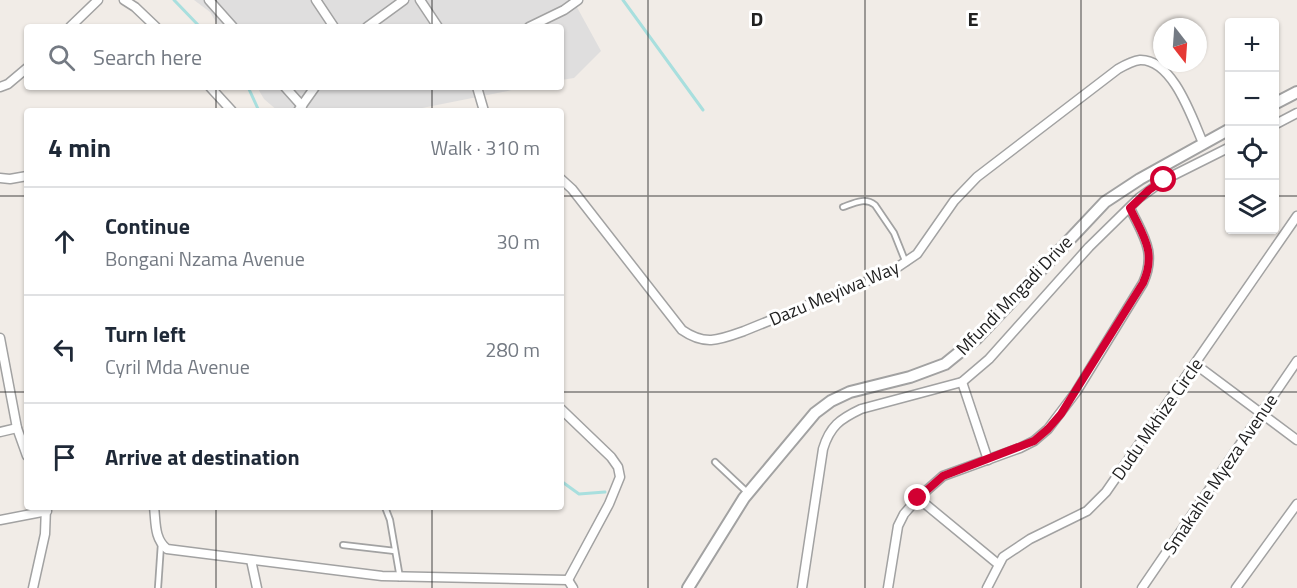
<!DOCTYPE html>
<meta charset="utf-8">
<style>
:root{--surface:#fff;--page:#f2f2f3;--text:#1f2937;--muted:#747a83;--line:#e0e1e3}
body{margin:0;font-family:"Titillium Web",sans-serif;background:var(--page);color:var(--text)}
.controls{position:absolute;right:18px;top:18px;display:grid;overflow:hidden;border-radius:6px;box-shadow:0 2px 4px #0004}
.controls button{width:54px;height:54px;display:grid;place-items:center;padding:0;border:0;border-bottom:2px solid var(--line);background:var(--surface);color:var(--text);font:30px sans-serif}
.compass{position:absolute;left:1153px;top:18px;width:54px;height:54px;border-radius:50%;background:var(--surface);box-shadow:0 2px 4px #0004;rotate:163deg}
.stop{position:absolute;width:18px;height:18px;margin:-14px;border:4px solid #d20032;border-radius:50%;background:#fff}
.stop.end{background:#d20032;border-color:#fff;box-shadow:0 2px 6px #0008}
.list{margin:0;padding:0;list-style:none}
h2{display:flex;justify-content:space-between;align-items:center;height:78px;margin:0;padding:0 24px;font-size:26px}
h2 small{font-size:20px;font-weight:400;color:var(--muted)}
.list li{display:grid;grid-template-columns:39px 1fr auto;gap:18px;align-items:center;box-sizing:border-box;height:108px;padding:0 24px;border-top:2px solid var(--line)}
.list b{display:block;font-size:22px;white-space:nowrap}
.list p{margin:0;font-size:20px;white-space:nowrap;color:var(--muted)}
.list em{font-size:20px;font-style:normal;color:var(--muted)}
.icon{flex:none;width:33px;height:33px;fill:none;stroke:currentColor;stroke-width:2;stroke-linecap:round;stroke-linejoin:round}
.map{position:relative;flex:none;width:1297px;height:588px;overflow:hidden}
.search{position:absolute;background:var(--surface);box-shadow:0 2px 4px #0004;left:24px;top:24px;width:540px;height:66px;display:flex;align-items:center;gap:15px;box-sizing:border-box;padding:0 21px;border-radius:6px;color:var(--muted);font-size:22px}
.panel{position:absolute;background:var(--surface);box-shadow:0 2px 4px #0004;left:24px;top:108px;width:540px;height:402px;border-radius:6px}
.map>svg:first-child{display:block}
.residential{fill:#dfdede}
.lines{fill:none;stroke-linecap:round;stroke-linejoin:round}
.stream{stroke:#a8dfde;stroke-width:3}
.service-casing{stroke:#a2a2a2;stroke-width:8}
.minor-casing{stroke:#a2a2a2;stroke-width:11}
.tertiary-casing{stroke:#a2a2a2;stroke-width:14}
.service{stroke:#fff;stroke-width:4.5}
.minor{stroke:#fff;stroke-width:8}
.tertiary{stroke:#fff;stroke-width:10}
.route{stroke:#d20032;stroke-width:8}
.grid{fill:none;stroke:#212121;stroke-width:1.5;stroke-opacity:0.55}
.labels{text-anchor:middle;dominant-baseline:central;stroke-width:6;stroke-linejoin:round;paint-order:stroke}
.street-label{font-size:18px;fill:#212121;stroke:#fff}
.grid-label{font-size:20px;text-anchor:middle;font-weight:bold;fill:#212121;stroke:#fff;stroke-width:6;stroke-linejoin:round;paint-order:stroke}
</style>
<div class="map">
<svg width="1297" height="588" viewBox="0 0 1297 588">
<rect width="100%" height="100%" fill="#f1ece7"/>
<g class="residential">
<path d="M 194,0 L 573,0 L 601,51 L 574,78 L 561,80 L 561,27 L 219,27 L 210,12 Z"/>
<path d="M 257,87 L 527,87 L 407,111 L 278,111 L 264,99 Z"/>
</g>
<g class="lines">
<g class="stream">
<path d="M 174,0 L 200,27"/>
<path d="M 623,0 L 703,110"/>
<path d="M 248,87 L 259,111"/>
<path d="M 561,481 L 579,494 L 605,492"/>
</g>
<g class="service-casing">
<g id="service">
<path d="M 843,207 C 854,203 865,197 875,205 L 894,233 L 906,263"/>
<path d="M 715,462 L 748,493"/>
<path d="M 385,507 L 390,520 L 400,578"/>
<path d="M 343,545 L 395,551"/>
<path d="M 158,588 L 161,544"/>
</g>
</g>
<g class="minor-casing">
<g id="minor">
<path d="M 124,0 L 135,7 L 156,27"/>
<path d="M 209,0 L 233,27"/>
<path d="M 316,0 L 334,27"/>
<path d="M 420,0 L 438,27"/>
<path d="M 70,27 L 98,0"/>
<path d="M 367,27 L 404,0"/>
<path d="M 529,27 L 564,10 L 578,0"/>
<path d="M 0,87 L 8,84 L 27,68"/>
<path d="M 210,87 L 232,111"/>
<path d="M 285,87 L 302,106"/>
<path d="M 477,87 L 484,111"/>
<path d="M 298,111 L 315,87"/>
<path d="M 1274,125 L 1297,113"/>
<path d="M 0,178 L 10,179 L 27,176"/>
<path d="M 561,179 L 572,189 L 682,330 C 705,346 719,340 744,331 L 892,271 L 917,254 L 954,201 L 977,177 L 1118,69 C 1125,65 1132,61 1140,60 C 1173,59 1192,118 1203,143"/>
<path d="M 0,338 L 17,428 L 27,456"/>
<path d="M 1195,364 L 1297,440"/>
<path d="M 962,382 L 988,460"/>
<path d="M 561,409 L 611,457 L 618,467 L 620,477 L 609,504 L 568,580"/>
<path d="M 0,432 L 17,428"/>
<path d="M 918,498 L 998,564"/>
<path d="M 154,507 C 156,522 154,539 167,549 L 382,576 L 568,580"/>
<path d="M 0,520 L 47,511"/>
<path d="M 251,560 L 257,588"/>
<path d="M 568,580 L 573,588"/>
<path d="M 33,588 L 45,534 L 46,507"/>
<path d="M 802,588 L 823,449 C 830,426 840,419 861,409 L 962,382 L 989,359 L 1089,247 L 1139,198 L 1164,180 L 1230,147"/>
<path d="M 888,588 L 898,526 L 904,514 L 918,498 L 943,476 L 1020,448 L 1034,441 L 1048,429 L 1076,392 L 1143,283 C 1157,252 1143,236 1130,208"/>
<path d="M 987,588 L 1003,557 L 1030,539 L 1087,511 L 1106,492 L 1297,216"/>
<path d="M 1142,588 L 1297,361"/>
<path d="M 1236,588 L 1297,504"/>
</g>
</g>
<g class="tertiary-casing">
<g id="tertiary">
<path d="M 1274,104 L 1297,92"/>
<path d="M 688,588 L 744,498 L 815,413 L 831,401 L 850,392 L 910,377 L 945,364 L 977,338 L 1105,202 L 1140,179 L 1230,129"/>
</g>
</g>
<use href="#service" class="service"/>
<use href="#minor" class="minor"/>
<use href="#tertiary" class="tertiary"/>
</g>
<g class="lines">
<path class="route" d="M 918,498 L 943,476 L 1034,441 L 1048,429 L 1061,414 L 1143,283 C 1157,252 1143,236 1130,208 L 1149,190 L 1164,180"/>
</g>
<path class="grid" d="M 216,0 L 216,27M 432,0 L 432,27M 648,0 L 648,588M 865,0 L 865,588M 1081,0 L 1081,588M 216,87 L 216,111M 432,87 L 432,111M 0,196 L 27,196M 561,196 L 1230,196M 1274,196 L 1297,196M 0,392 L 27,392M 561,392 L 1297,392M 216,507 L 216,588M 432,507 L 432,588"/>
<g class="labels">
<g class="street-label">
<text transform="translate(834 293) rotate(-23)">Dazu Meyiwa Way</text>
<text transform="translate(1014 295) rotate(-46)">Mfundi Mngadi Drive</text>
<text transform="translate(1157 419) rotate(-55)">Dudu Mkhize Circle</text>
<text transform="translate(1220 474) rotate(-56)">Smakahle Myeza Avenue</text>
</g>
</g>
<g class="grid-label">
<text x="757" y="26">D</text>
<text x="973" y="26">E</text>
</g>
</svg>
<div class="controls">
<button>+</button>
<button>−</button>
<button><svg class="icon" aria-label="locate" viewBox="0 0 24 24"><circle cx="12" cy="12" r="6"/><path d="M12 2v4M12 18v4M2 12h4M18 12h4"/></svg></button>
<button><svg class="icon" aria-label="layers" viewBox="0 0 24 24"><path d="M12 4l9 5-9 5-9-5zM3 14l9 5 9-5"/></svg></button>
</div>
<svg class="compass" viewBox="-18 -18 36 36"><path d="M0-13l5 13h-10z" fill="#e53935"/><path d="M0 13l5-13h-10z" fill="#747a83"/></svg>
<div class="stop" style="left:1164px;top:180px"></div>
<div class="stop end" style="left:918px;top:498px"></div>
<div class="search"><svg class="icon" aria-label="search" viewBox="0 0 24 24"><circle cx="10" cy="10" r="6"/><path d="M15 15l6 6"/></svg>Search here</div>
<section class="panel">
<h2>4 min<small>Walk · 310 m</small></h2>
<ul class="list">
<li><svg class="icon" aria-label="ahead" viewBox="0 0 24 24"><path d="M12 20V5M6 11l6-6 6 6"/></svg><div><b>Continue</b><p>Bongani Nzama Avenue</p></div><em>30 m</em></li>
<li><svg class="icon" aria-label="left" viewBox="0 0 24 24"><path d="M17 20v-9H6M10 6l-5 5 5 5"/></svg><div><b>Turn left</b><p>Cyril Mda Avenue</p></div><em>280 m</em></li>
<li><svg class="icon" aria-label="arrive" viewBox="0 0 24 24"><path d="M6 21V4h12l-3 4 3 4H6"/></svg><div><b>Arrive at destination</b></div></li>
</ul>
</section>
</div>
